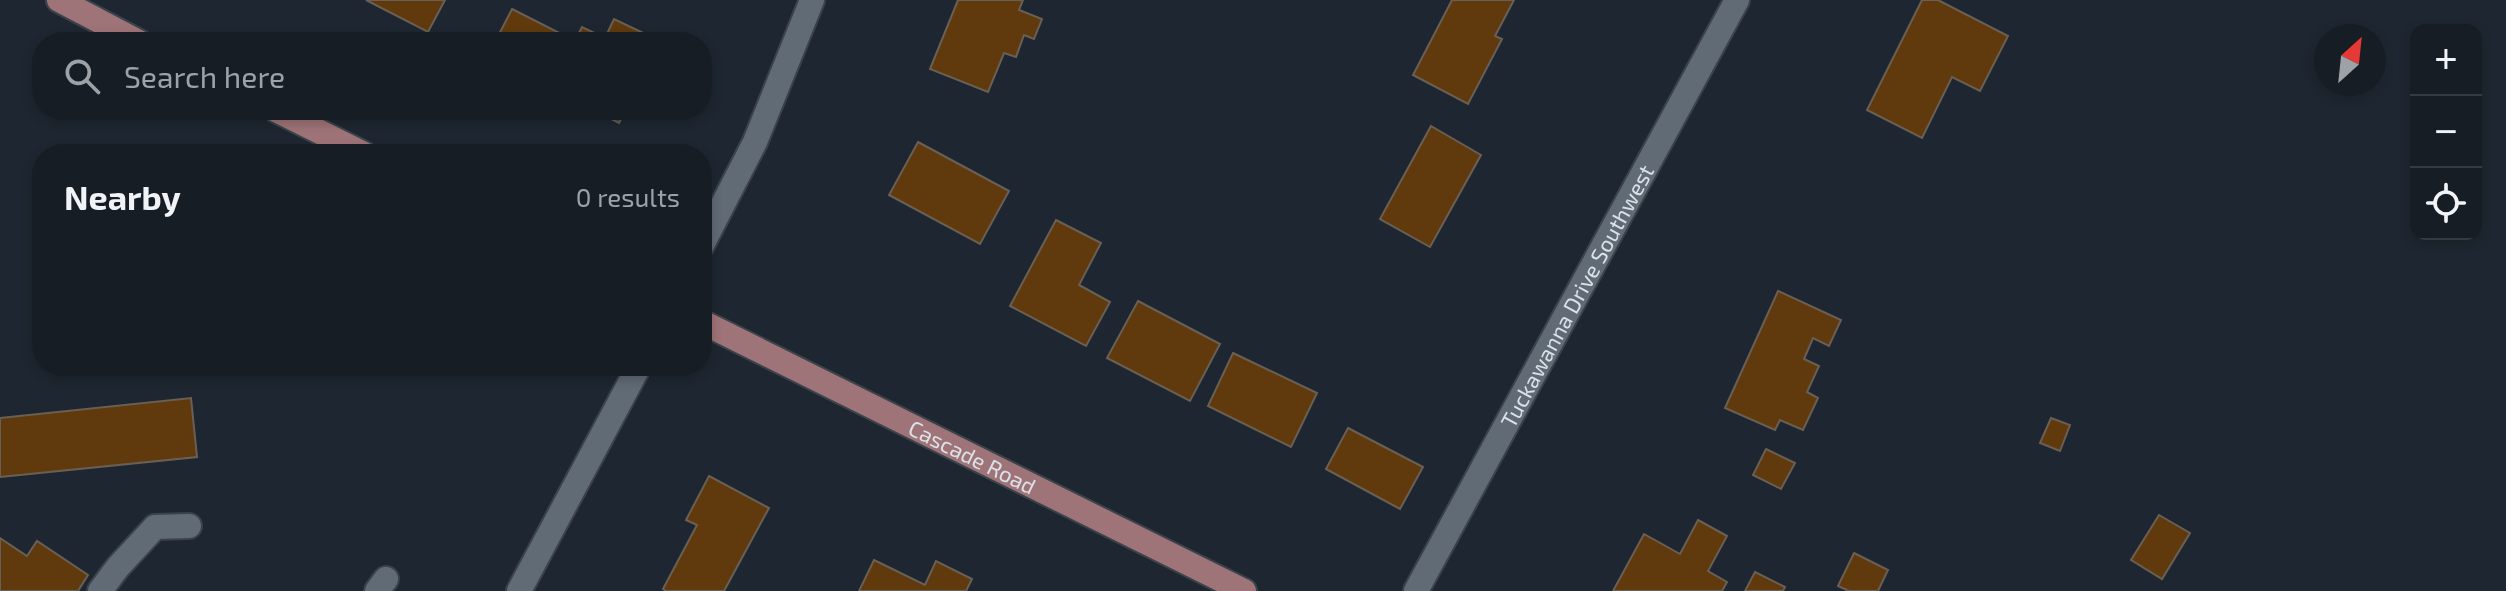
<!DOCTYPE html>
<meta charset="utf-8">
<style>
:root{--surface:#161d25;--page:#1f262d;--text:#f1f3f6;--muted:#9ea2a7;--line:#353b42}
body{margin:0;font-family:"Exo 2",sans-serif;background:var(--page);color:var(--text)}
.controls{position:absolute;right:24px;top:24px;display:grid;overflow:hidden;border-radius:16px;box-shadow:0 4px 12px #0003}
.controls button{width:72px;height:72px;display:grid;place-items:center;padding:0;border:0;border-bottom:2px solid var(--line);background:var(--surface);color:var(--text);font:40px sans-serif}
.compass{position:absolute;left:2314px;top:24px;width:72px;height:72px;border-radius:50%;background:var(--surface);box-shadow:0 4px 12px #0003;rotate:27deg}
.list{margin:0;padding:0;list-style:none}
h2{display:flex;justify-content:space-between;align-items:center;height:104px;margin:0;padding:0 32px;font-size:34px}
h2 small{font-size:26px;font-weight:400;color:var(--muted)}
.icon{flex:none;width:44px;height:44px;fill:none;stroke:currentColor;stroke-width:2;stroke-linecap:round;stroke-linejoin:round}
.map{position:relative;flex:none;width:2506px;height:591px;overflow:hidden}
.search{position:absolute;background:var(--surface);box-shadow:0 4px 12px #0003;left:32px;top:32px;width:680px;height:88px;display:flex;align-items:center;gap:20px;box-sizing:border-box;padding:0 28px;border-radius:32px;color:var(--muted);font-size:30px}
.panel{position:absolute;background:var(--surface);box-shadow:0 4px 12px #0003;left:32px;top:144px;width:680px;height:232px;border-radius:32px}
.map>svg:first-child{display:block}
.building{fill:#603a0d;stroke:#6a5f54;stroke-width:2}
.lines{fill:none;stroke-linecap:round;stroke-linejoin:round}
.minor-casing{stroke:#3b424a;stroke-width:28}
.major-casing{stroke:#3b424a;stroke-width:28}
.minor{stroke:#616b76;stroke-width:24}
.major{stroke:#9f7478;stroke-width:24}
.labels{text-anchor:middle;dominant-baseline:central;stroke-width:6;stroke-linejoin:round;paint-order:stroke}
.street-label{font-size:22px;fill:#dbe1e8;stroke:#1e2731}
</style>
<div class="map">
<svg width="2506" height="591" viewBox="0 0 2506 591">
<rect width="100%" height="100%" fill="#1e2731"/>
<g class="building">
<path d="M 366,0 L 445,0 L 428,32 Z"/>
<path d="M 958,0 L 1023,0 L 1019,10 L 1042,19 L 1034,39 L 1024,35 L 1016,57 L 1004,53 L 988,92 L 930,69 Z"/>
<path d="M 1452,0 L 1514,0 L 1495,36 L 1502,39 L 1468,104 L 1413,75 Z"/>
<path d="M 1922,0 L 1938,0 L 2008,36 L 1980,91 L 1952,77 L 1922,138 L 1867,110 Z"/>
<path d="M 512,9 L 575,41 L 582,27 L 605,38 L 614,19 L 660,41 L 495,42 Z"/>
<path d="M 594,110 L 626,110 L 619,123 Z"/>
<path d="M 1431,126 L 1481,155 L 1430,247 L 1380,219 Z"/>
<path d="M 918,142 L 1009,191 L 980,244 L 889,195 Z"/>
<path d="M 1056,220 L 1101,243 L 1079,285 L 1110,302 L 1086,346 L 1010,306 Z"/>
<path d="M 1778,291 L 1841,320 L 1829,346 L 1813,338 L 1804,359 L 1819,366 L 1807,392 L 1818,398 L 1803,430 L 1780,420 L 1775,430 L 1725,408 Z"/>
<path d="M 1138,301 L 1220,344 L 1190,401 L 1107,358 Z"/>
<path d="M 1233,353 L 1317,393 L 1291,447 L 1208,406 Z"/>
<path d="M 191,398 L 197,457 L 0,477 L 0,418 Z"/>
<path d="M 2051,418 L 2070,425 L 2060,451 L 2040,443 Z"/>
<path d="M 1348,428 L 1423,467 L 1400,509 L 1326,469 Z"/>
<path d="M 1766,449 L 1795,463 L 1781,489 L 1753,475 Z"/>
<path d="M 709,476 L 769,508 L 724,591 L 666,591 L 663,589 L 697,525 L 686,520 Z"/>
<path d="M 2159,515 L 2190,533 L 2162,579 L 2131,560 Z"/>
<path d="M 1698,520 L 1727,536 L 1708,571 L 1727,582 L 1722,591 L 1613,591 L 1644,534 L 1680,554 Z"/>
<path d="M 0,538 L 27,556 L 37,541 L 88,575 L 78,591 L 0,591 Z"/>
<path d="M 1854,553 L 1888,570 L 1878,591 L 1849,591 L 1838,586 Z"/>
<path d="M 874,560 L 925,585 L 936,561 L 972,579 L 966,591 L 859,591 Z"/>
<path d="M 1755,572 L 1785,587 L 1783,591 L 1745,591 Z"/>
</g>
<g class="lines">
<g class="minor-casing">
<g id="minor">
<path d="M 702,245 L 755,142 L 812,0"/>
<path d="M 100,591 L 118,567 L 155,527 L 189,526"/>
<path d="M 377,591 L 386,579"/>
<path d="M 519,591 L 639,366"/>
<path id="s1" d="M 1416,591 L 1737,0"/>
</g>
</g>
<g class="major-casing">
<g id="major">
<path d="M 59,0 L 139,42"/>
<path d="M 276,110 L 364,154"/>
<path id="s2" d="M 702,322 L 1244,591"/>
</g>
</g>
<use href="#minor" class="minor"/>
<use href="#major" class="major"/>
</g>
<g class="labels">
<g class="street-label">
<text stroke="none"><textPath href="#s1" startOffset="336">Tuckawanna Drive Southwest</textPath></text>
<text stroke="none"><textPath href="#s2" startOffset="302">Cascade Road</textPath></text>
</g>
</g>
</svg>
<div class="controls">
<button>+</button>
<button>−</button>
<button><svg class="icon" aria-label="locate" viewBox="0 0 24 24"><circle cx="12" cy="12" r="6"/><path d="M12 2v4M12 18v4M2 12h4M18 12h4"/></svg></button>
</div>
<svg class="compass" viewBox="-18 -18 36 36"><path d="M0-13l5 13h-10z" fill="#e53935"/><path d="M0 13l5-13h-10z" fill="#9ea2a7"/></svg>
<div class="search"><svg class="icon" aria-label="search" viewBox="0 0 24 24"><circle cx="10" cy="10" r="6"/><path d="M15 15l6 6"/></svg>Search here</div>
<section class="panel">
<h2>Nearby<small>0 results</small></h2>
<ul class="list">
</ul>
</section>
</div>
